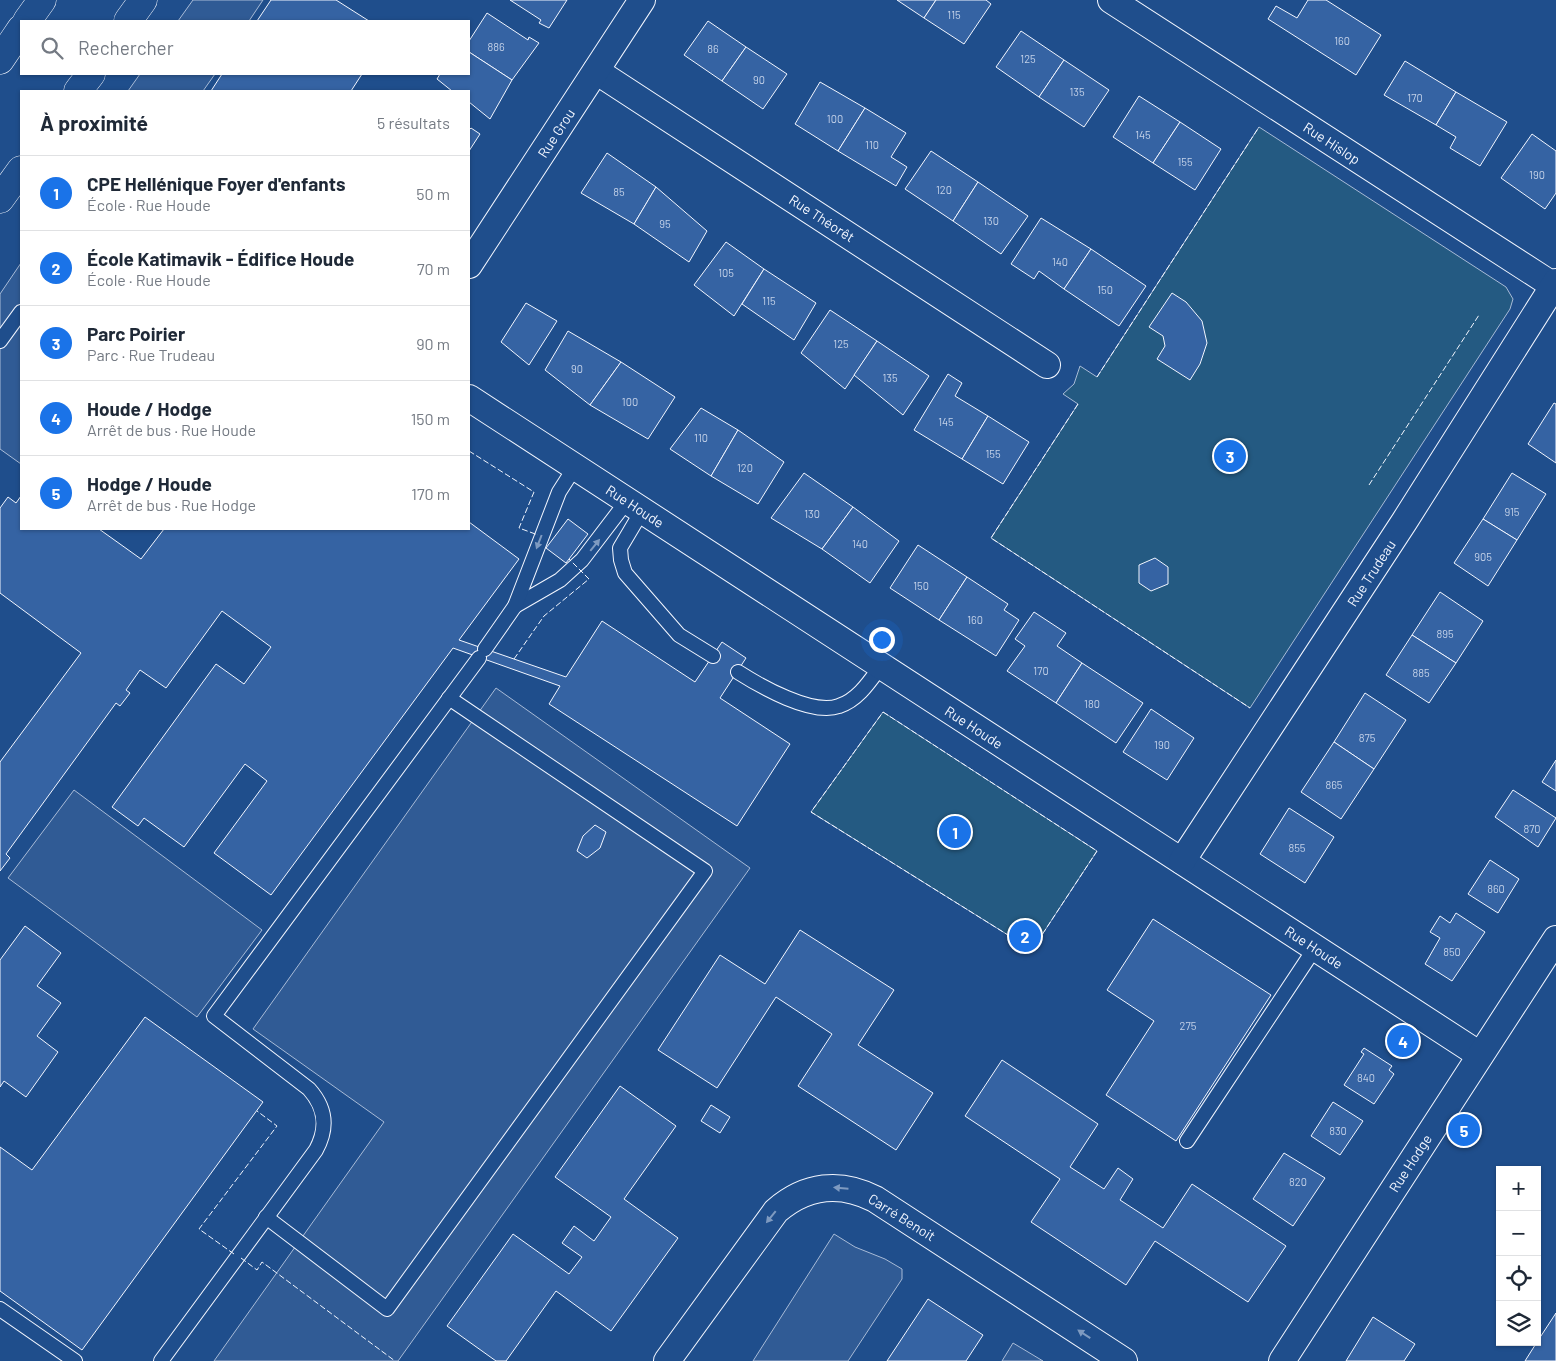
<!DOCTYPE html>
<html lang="fr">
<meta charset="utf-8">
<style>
:root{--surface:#fff;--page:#f6f6f7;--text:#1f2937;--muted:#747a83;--line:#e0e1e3;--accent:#1a73e8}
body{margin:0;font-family:Barlow,sans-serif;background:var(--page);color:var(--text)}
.controls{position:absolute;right:15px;bottom:15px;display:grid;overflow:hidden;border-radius:0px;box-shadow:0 1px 4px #0004}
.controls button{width:45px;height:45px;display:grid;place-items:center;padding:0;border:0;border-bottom:1px solid var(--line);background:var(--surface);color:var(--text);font:25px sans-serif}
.you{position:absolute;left:881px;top:639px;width:18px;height:18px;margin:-12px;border:4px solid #fff;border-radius:50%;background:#1a73e8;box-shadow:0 0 0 8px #1a73e833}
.badge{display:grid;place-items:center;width:32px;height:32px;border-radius:50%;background:var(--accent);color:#fff;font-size:16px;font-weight:700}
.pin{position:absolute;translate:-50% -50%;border:2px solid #fff;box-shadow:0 1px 5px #0006}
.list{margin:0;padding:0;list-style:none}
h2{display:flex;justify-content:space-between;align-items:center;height:65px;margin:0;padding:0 20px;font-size:21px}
h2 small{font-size:16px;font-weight:400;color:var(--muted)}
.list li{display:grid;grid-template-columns:32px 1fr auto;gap:15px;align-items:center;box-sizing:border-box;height:75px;padding:0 20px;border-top:1px solid var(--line)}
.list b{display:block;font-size:19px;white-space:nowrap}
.list p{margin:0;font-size:16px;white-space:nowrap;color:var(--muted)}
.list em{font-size:16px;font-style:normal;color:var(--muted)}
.icon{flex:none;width:28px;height:28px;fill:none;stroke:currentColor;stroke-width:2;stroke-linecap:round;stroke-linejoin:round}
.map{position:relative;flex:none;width:1556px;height:1361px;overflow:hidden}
.search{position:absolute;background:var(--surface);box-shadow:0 1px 4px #0004;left:20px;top:20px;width:450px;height:55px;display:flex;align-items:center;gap:12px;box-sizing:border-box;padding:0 18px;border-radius:0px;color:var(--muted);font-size:19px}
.panel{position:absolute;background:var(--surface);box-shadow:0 1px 4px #0004;left:20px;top:90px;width:450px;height:440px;border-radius:0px}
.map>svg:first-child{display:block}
.green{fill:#245a82;stroke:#a8bbd7}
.parking{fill:#305b95;stroke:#a8bbd7}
.building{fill:#3563a3;stroke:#f2f6ff}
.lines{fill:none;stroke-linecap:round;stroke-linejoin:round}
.service-casing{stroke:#f2f6ff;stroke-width:16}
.minor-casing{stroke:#f2f6ff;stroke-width:28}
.secondary-casing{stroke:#f2f6ff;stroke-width:29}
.motorway-casing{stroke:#f2f6ff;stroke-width:29}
.service{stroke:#1f4e8c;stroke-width:14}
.minor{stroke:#1f4e8c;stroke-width:26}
.secondary{stroke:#1f4e8c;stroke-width:28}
.motorway{stroke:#1f4e8c;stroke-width:28}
.fence{stroke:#f2f6ff;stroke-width:1;stroke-dasharray:6 2.5;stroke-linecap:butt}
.oneway{fill:#7e9ac0}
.labels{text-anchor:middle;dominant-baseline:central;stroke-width:4;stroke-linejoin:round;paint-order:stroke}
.number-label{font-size:11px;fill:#c3d1e8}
.street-label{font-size:14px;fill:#f2f6ff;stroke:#1f4e8c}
</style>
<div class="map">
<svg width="1556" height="1361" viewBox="0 0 1556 1361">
<rect width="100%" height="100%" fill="#1f4e8c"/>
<g class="green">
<path d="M 1259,127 L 1506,287 L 1513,299 L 1510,309 L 1250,708 L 991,538 L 1078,404 L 1063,394 L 1074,384 L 1080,366 L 1097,377 Z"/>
<path d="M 883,712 L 1097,851 L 1032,950 L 811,812 Z"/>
</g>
<g class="parking">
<path d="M 193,0 L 263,0 L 249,21 L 178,21 Z"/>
<path d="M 140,74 L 215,74 L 203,91 L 128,91 Z"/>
<path d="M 21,263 L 21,464 L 0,449 L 0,294 Z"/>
<path d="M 496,688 L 750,868 L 398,1361 L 214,1361 L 384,1122 L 253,1029 Z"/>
<path d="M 74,790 L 262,930 L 197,1017 L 8,878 Z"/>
<path d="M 834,1234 L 855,1247 L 885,1259 L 902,1269 L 902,1279 L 848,1361 L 753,1361 Z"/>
<path d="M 1013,1343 L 1043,1361 L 1002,1361 Z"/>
</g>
<g class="building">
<path d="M 271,0 L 336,0 L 369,21 L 257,21 Z"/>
<path d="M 510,0 L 567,0 L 549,28 L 539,23 L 541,20 Z"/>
<path d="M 897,0 L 936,0 L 924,18 Z"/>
<path d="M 936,0 L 986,0 L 991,4 L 964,44 L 924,18 Z"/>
<path d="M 1308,0 L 1326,0 L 1381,35 L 1356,75 L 1268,19 L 1276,6 L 1297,18 Z"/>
<path d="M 487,13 L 528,40 L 529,37 L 539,43 L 512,80 L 469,52 L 469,41 Z"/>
<path d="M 708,21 L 746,47 L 722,81 L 684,55 Z"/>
<path d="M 1021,31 L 1064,60 L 1039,97 L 996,67 Z"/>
<path d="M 746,47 L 787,74 L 763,109 L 722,81 Z"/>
<path d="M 469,52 L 512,80 L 490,119 L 469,102 L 469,91 L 452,91 L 437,79 L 440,74 L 469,74 Z"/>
<path d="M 1064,60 L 1109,90 L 1084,127 L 1039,97 Z"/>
<path d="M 1405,61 L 1456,92 L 1436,125 L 1384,95 Z"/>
<path d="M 222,74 L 362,74 L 351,91 L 211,91 Z"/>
<path d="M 820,82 L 865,108 L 838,151 L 795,124 Z"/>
<path d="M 1456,92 L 1507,122 L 1480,166 L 1450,148 L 1456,137 L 1436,125 Z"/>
<path d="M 1139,96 L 1180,122 L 1153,163 L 1113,137 Z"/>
<path d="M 865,108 L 906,133 L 891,157 L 907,167 L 896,186 L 838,151 Z"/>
<path d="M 1180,122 L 1221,149 L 1195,190 L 1153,163 Z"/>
<path d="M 471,128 L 480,134 L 469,151 L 469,130 Z"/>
<path d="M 1532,134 L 1556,151 L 1556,193 L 1545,209 L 1501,178 Z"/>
<path d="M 931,151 L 978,182 L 953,221 L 905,189 Z"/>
<path d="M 607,153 L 656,187 L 634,224 L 581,193 Z"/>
<path d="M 978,182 L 1028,216 L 1001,254 L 953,221 Z"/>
<path d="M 656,187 L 707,231 L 689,262 L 634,224 Z"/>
<path d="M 1041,218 L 1091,249 L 1064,289 L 1039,271 L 1034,279 L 1011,264 Z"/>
<path d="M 726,242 L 764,269 L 734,316 L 694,285 Z"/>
<path d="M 1091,249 L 1146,286 L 1119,326 L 1064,289 Z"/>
<path d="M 764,269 L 816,303 L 794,340 L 742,304 Z"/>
<path d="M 1172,293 L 1186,302 L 1202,321 L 1207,343 L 1200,364 L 1190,380 L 1157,359 L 1165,346 L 1163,336 L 1149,327 Z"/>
<path d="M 526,303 L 557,321 L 529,365 L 501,342 Z"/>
<path d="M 830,310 L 877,341 L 845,389 L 801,353 Z"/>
<path d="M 568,331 L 621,362 L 590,405 L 545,370 Z"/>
<path d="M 877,341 L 929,376 L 903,415 L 854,375 Z"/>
<path d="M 621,362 L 675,397 L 648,439 L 590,405 Z"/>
<path d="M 948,374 L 962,383 L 955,396 L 988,416 L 962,459 L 914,430 Z"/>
<path d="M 1554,403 L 1556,404 L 1556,463 L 1528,444 Z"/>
<path d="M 701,408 L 738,430 L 711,476 L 670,449 Z"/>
<path d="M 988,416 L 1029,442 L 1003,484 L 962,459 Z"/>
<path d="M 738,430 L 784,462 L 758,504 L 711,476 Z"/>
<path d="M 804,473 L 853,507 L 822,549 L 771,518 Z"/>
<path d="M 1512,473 L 1546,494 L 1517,540 L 1483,519 Z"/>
<path d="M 21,496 L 21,529 L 99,529 L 141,559 L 164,529 L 469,529 L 469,522 L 519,559 L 459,640 L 566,677 L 602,621 L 695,682 L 722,642 L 746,658 L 720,698 L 790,744 L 737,826 L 549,704 L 560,686 L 453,648 L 271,895 L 214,853 L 267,781 L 245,764 L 184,847 L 144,818 L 138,826 L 112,807 L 216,664 L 244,684 L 271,647 L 222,611 L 166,688 L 140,670 L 126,690 L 130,693 L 120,706 L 116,703 L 6,854 L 10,858 L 0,871 L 0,762 L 81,653 L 0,593 L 0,508 L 8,497 L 16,503 Z"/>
<path d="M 853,507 L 899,541 L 870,583 L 822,549 Z"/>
<path d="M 568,519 L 588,534 L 566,563 L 546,548 Z"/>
<path d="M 1483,519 L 1517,540 L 1488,586 L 1454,563 Z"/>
<path d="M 918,545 L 967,577 L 939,620 L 890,588 Z"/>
<path d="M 1155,558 L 1168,567 L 1168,584 L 1151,591 L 1139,583 L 1139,565 Z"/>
<path d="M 967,577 L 1008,604 L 1004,610 L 1019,620 L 996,656 L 939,620 Z"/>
<path d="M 1440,592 L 1483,621 L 1456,663 L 1412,635 Z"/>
<path d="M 1034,612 L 1066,633 L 1057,646 L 1082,663 L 1056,703 L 1007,671 L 1025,646 L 1015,639 Z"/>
<path d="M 1412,635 L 1456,663 L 1429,703 L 1386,675 Z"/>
<path d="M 1082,663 L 1143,703 L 1116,743 L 1056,703 Z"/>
<path d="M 1365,693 L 1406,720 L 1374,769 L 1334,742 Z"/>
<path d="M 1151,709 L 1194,738 L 1167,780 L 1123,752 Z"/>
<path d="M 1334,742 L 1374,769 L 1341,819 L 1301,792 Z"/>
<path d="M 1556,760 L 1556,791 L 1542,782 Z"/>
<path d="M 1513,790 L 1556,818 L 1538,847 L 1495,817 Z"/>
<path d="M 1289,808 L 1334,837 L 1305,883 L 1260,854 Z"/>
<path d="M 595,825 L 606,832 L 600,848 L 587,858 L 577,851 L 583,836 Z"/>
<path d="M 1490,860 L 1519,879 L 1498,913 L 1468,894 Z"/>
<path d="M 1456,913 L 1485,932 L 1452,981 L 1425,964 L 1440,938 L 1430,932 L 1440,916 L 1450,923 Z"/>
<path d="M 1153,919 L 1271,995 L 1176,1141 L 1106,1095 L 1154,1021 L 1107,990 Z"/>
<path d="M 25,926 L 61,953 L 37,986 L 61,1003 L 37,1036 L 58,1052 L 26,1097 L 4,1081 L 0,1087 L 0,960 Z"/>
<path d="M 800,930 L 894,990 L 858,1045 L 933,1093 L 896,1150 L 798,1086 L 832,1034 L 776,997 L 717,1088 L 658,1050 L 720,955 L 765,984 Z"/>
<path d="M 145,1017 L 263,1102 L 82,1350 L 0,1291 L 0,1147 L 32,1170 Z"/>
<path d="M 1364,1048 L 1392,1066 L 1389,1070 L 1394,1074 L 1374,1104 L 1344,1085 L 1364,1054 L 1361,1052 Z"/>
<path d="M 1002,1060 L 1098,1124 L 1070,1167 L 1104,1189 L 1118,1168 L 1133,1179 L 1120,1200 L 1163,1228 L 1192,1184 L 1286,1246 L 1248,1302 L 1155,1241 L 1126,1285 L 1031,1222 L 1060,1179 L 965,1116 Z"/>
<path d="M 620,1086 L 676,1126 L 624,1199 L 678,1238 L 611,1331 L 556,1291 L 506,1361 L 496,1361 L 447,1326 L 513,1234 L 569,1274 L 582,1257 L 562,1243 L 574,1226 L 594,1241 L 611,1217 L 555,1177 Z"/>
<path d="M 1333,1102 L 1363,1121 L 1340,1155 L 1311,1136 Z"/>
<path d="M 711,1105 L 730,1117 L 720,1133 L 701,1121 Z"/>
<path d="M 1284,1153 L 1325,1178 L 1293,1226 L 1253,1199 Z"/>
<path d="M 928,1299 L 983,1335 L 966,1361 L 887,1361 Z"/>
<path d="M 1556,1313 L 1556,1361 L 1525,1361 L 1537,1342 Z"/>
<path d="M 1373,1317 L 1415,1344 L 1404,1361 L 1346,1361 Z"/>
</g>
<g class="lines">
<g class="service-casing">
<g id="service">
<path d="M 0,341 L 21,312"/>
<path d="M 642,511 L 620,548 L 621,560 L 625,573 L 679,635 L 713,656"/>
<path d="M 515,606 L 560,580 L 582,560 L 627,501"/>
<path d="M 485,649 L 515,606 L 559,492 L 575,467"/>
<path d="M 738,672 C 760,686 812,716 839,706 C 858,700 870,681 881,666"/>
<path d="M 1187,1141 L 1315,948"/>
<path d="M 266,1217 L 387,1309 L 705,871 L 449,698"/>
<path d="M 0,1309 L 75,1361"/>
<path d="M 161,1361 L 316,1150 C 328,1128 326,1108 309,1089 L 214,1016 L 479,658"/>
</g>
</g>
<g class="minor-casing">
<g id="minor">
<path d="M 1111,0 L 1554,286"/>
<path d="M 596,71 L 1047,365"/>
<path d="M 469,265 L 642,0"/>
<path d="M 469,398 L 1480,1055"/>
<path d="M 1182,861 L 1404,522 L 1556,282"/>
<path d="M 667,1361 L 776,1211 C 806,1185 840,1181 875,1199 L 1124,1361"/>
<path d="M 1282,1361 L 1556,939"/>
</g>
</g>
<g class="secondary-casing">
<g id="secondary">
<path d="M 128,21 L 143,0"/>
<path d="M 78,91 L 91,74"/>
<path d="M 0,199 L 21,170"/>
</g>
</g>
<g class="motorway-casing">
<g id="motorway">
<path d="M 27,21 L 42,0"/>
<path d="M 0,60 L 21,29"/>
</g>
</g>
<use href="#service" class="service"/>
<use href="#minor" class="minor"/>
<use href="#secondary" class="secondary"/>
<use href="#motorway" class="motorway"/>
<g class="fence">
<path d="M 1097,377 L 1259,127"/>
<path d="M 1078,404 L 991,538 L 1250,708"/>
<path d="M 469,451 L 534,492 L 519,528 L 538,535"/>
<path d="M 1369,485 L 1479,315"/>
<path d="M 514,659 L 544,616 L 589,579 L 569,559"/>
<path d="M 883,712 L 1097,851 L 1032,950 L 811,812 Z"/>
<path d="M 234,1254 L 199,1229 L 277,1126 L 257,1111"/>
<path d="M 241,1258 L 257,1270 L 262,1262 L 395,1361"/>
</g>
</g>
<defs><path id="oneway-solid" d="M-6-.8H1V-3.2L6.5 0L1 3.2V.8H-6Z" transform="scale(1.25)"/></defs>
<g class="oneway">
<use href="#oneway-solid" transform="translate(539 542) rotate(111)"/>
<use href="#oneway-solid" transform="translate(595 545) rotate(-51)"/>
<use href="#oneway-solid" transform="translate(841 1188) rotate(-175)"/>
<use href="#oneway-solid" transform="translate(771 1217) rotate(129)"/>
<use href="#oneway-solid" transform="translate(1084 1334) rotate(-147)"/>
</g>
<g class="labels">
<g class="number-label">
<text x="954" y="14">115</text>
<text x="1342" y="40">160</text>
<text x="496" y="46">886</text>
<text x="713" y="48">86</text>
<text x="1028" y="58">125</text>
<text x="759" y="79">90</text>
<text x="1077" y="91">135</text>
<text x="1415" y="97">170</text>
<text x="835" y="118">100</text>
<text x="1143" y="134">145</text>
<text x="872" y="144">110</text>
<text x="1185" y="161">155</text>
<text x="1537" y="174">190</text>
<text x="944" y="189">120</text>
<text x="619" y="191">85</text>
<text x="991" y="220">130</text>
<text x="665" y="223">95</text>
<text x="1060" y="261">140</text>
<text x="726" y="272">105</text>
<text x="1105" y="289">150</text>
<text x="769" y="300">115</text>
<text x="841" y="343">125</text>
<text x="577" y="368">90</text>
<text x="890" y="377">135</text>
<text x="630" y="401">100</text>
<text x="946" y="421">145</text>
<text x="701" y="437">110</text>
<text x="993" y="453">155</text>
<text x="745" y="467">120</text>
<text x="1512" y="511">915</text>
<text x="812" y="513">130</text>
<text x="860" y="543">140</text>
<text x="1483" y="556">905</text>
<text x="921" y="585">150</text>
<text x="975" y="619">160</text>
<text x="1445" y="633">895</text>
<text x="1041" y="670">170</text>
<text x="1421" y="672">885</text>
<text x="1092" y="703">180</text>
<text x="1367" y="737">875</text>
<text x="1162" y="744">190</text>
<text x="1334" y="784">865</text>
<text x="1532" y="828">870</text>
<text x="1297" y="847">855</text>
<text x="1496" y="888">860</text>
<text x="1452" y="951">850</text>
<text x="1188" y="1025">275</text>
<text x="1366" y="1077">840</text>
<text x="1338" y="1130">830</text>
<text x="1298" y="1181">820</text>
</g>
<g class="street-label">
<text transform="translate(556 133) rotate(-57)">Rue Grou</text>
<text transform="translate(1332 143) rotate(33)">Rue Hislop</text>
<text transform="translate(822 218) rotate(33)">Rue Théorêt</text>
<text transform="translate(635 506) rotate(33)">Rue Houde</text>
<text transform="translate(1371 573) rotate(-57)">Rue Trudeau</text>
<text transform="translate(974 727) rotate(33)">Rue Houde</text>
<text transform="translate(1314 947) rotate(33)">Rue Houde</text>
<text transform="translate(1410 1163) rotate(-57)">Rue Hodge</text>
<text transform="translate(902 1217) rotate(32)">Carré Benoit</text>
</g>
</g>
</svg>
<div class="controls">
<button>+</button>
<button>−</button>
<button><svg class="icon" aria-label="locate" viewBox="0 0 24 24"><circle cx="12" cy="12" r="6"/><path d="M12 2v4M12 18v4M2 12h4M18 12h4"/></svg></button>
<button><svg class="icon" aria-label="layers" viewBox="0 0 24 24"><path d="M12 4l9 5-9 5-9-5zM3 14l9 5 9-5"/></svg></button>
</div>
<div class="you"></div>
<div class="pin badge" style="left:955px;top:832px">1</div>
<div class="pin badge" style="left:1025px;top:936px">2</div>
<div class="pin badge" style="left:1230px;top:456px">3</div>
<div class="pin badge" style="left:1403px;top:1041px">4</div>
<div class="pin badge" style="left:1464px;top:1130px">5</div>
<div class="search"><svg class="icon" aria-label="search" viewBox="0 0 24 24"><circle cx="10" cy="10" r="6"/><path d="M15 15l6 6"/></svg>Rechercher</div>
<section class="panel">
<h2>À proximité<small>5 résultats</small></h2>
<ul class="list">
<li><span class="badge">1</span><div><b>CPE Hellénique Foyer d'enfants</b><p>École · Rue Houde</p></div><em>50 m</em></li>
<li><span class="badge">2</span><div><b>École Katimavik - Édifice Houde</b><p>École · Rue Houde</p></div><em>70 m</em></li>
<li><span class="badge">3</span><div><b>Parc Poirier</b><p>Parc · Rue Trudeau</p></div><em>90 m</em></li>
<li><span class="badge">4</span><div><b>Houde / Hodge</b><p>Arrêt de bus · Rue Houde</p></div><em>150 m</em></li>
<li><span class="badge">5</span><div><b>Hodge / Houde</b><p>Arrêt de bus · Rue Hodge</p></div><em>170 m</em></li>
</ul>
</section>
</div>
